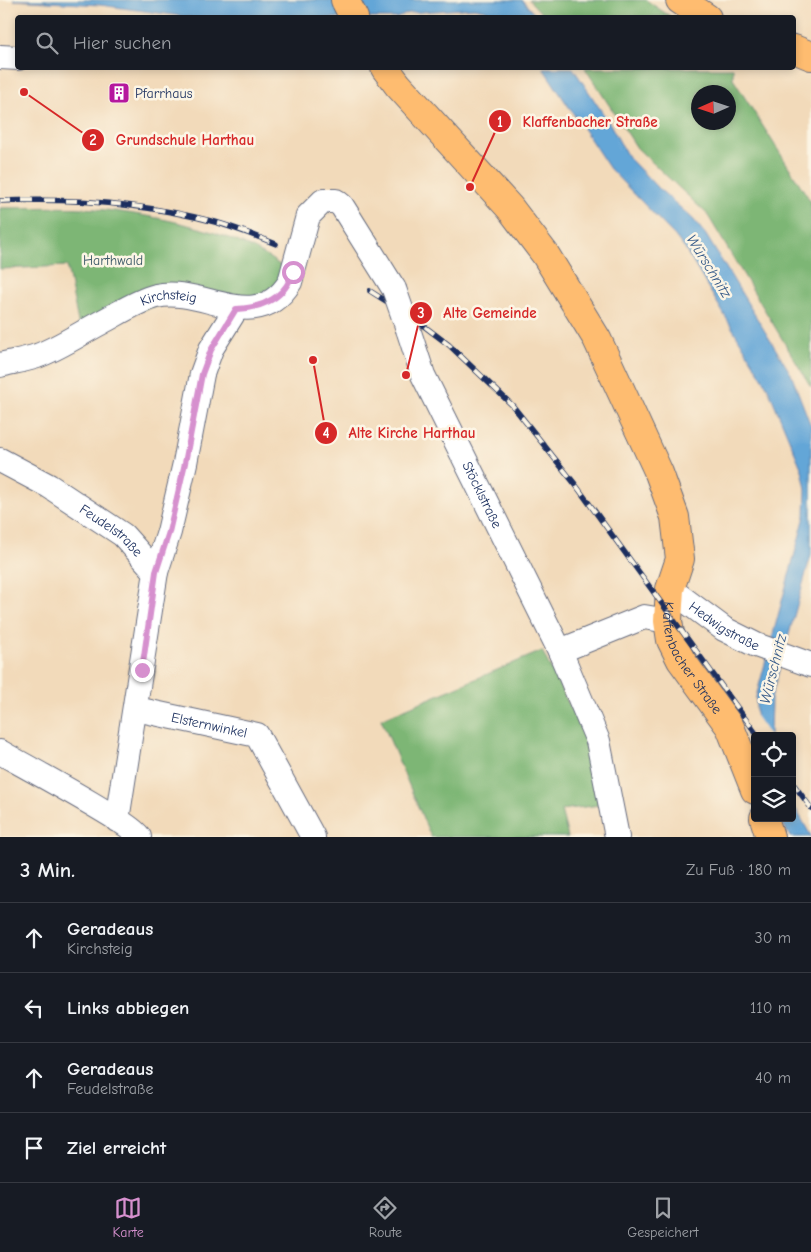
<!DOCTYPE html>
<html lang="de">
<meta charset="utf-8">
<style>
:root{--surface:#171b24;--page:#20242c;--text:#f1f3f6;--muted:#9ea1a6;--line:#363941;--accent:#d690ce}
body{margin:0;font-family:"Comic Neue",sans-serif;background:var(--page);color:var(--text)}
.controls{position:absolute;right:15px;bottom:15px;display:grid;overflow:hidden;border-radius:5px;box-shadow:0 2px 8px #0003}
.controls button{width:45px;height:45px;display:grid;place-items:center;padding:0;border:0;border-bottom:1px solid var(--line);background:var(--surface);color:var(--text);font:25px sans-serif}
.compass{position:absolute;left:691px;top:85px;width:45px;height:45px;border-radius:50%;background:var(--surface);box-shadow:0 2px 8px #0003;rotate:267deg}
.stop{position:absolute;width:15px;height:15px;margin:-11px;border:4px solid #d690ce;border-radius:50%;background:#fff}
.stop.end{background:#d690ce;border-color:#fff;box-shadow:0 1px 5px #0008}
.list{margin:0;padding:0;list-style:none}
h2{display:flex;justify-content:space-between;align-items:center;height:65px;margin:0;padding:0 20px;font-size:21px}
h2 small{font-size:16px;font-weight:400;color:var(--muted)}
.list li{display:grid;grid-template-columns:32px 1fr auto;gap:15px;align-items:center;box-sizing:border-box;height:70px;padding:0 20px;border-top:1px solid var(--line)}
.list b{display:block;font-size:19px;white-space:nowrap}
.list p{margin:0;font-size:16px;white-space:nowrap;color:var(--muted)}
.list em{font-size:16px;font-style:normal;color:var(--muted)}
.icon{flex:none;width:28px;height:28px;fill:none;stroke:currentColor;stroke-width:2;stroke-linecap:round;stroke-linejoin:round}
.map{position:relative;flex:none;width:811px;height:837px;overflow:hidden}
.search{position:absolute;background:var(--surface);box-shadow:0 2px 8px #0003;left:15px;right:15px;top:15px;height:55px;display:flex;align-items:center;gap:12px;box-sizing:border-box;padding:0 18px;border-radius:5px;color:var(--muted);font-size:19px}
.sheet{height:345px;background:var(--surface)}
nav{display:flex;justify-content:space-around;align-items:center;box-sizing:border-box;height:70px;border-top:1px solid var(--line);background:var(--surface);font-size:14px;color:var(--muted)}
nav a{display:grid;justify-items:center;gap:2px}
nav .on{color:var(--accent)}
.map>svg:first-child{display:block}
.forest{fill:#7db674;stroke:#4c7269;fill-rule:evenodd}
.water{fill:#63a6d7;stroke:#3f6a9a}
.pier{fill:#f2daba}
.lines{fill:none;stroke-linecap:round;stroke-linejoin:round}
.minor-casing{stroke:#666b7e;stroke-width:26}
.major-casing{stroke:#666b7e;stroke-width:30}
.minor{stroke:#fff;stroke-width:24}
.major{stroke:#febc70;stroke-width:28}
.rail-casing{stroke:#1b2f5e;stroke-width:5.5}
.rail{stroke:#fcf5e5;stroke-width:4;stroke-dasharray:11;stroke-linecap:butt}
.minor-bridge-casing{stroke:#666b7e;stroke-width:26;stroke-linecap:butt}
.minor-bridge{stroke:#fff;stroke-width:24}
.route{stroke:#d690ce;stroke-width:6}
.labels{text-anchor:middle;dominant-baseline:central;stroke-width:5;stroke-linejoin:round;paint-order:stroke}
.poi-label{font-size:14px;fill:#1b2f5e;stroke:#fcf5e5;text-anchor:start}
.park-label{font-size:14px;fill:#3b5868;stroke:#fcf5e5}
.street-label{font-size:14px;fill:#1b2f5e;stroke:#fcf5e5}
.water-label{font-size:15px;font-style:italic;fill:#345988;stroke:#fcf5e5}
.leader{fill:none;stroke:#d62828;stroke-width:2}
.callout-dot{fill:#d62828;stroke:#fcf5e5;stroke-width:2}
.mark-label{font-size:15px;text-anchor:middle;font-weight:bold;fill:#fff}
.callout-label{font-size:15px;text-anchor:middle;font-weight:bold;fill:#d62828;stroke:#fcf5e5;stroke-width:5;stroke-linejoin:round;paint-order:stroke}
</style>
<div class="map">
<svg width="811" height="837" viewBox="0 0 811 837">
<rect width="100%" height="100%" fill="#fcf5e5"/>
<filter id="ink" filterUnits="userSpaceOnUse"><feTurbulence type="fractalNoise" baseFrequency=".02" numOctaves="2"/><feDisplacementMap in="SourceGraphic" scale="10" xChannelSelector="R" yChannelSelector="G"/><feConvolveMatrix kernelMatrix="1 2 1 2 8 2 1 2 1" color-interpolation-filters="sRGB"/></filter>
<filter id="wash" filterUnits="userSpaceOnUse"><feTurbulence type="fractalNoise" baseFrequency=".0096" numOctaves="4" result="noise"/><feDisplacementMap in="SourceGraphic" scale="20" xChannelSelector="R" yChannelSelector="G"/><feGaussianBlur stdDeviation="1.12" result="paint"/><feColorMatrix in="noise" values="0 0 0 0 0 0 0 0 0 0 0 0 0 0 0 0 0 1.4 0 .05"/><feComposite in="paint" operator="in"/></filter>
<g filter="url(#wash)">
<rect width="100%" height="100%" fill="#f2daba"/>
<g class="forest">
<path d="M 529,0 L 646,0 L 671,17 L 545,17 Z"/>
<path d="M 585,68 L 733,68 L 733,79 L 811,202 L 811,387 L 707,214 L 637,148 ZM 728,92 L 728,122 L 698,122 L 698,92 Z"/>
<path d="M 0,208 C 31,208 64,206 96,209 C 154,215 241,231 286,270 L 280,284 L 258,299 L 212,291 L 79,327 L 67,266 L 0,269 Z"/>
<path d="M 542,651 L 590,746 L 600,805 L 561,810 L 568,837 L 431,837 L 381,719 Z"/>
</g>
<g class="water">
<path d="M 13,0 L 522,0 L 537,17 L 498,17 L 485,10 L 474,8 L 409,13 L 397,18 L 196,18 L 100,5 Z"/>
<path d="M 543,68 L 573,68 L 610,124 L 628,157 L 655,185 L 693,219 L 706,235 L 791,374 L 811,426 L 811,555 L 771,699 L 770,736 L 756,736 L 756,697 L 805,516 L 806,489 L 802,470 L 767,386 L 685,249 L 675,236 L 610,169 Z"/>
<path d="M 792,802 L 811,836 L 811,837 L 790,837 L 780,818 L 792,818 Z"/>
</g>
<path class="pier" d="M 752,710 L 770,736 L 753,737 Z"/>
</g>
<g filter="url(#ink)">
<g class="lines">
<g class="minor-casing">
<g id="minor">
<path d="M 0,57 L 18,58"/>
<path id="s1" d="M 408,329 L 423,375 L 560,651 L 598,741 L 617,837"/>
<path id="s2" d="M 0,365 C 12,362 25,360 37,356 C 59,348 81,333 102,322 C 119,313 137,301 156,296 C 203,285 256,337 290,282 L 308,216 L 323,201 L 336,201 L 342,206 L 394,289"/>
<path id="s3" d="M 0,460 L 49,486 L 123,535 L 156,572"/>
<path id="s4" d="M 670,589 L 724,629 L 756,645 L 811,665"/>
<path d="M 560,651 L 644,617 L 668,621"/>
<path id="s5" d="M 136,709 L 257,735 L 313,837"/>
<path d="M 0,752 C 21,764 133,824 139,837"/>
<path d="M 117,820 L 156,572 L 169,532 L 185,463 L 202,374 L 211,349 L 236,309"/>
</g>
</g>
<g class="major-casing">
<g id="major">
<path d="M 345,0 L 354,18"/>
<path d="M 680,0 L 707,18"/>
<path d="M 794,49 L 811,56"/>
<path id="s6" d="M 385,68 L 398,85 L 510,208 L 545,254 L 597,339 L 659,473 L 675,517 L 680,559 L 670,589 L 668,621 L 671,640 L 681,660 L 730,727 L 755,790"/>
<path d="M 764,818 L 770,837"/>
</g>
</g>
<use href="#minor" class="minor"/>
<use href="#major" class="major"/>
<g class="rail-casing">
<g id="rail">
<path d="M 0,201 C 72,198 145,203 215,222 C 236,228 256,236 276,244"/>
<path d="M 370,291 L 416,320 L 449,345 L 512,405 L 575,484 L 758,736"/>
<path d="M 792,782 L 811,808"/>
</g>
</g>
<use href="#rail" class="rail"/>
<g class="minor-bridge-casing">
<path id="minor-bridge" d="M 394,289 L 408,329"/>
</g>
<use href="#minor-bridge" class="minor-bridge"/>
</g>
</g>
<g class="lines" filter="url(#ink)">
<path class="route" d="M 142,670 L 156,572 L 169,532 L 185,463 L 202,374 L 211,350 L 236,309 C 262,308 285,298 293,272"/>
</g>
<defs>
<g id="building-square" transform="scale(1.125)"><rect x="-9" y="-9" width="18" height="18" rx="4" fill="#b5179e" stroke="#fcf5e5"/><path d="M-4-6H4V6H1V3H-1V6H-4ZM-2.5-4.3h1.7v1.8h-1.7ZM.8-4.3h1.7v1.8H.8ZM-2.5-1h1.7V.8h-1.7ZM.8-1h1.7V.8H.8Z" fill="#fff"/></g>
</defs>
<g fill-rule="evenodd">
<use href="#building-square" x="119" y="93"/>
</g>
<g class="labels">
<g class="poi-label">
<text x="135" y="93">Pfarrhaus</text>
</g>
<g class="park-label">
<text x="113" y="260">Harthwald</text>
</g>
<g class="street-label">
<text stroke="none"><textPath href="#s2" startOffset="184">Kirchsteig</textPath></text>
<text stroke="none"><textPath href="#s1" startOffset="182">Stöcklstraße</textPath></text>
<text stroke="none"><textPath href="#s3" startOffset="132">Feudelstraße</textPath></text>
<text stroke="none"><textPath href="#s4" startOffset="66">Hedwigstraße</textPath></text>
<text stroke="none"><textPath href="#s6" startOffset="689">Klaffenbacher Straße</textPath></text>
<text stroke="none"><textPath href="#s5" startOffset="75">Elsternwinkel</textPath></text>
</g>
<g class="water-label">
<text transform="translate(709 266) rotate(58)">Würschnitz</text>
<text transform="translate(773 669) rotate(-76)">Würschnitz</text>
</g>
</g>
<path class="leader" d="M470 187L500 121M24 92L93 140M406 375L421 313M313 360L326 433"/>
<g class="callout-dot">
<circle cx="470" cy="187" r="5"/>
<circle cx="24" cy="92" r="5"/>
<circle cx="406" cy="375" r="5"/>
<circle cx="313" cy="360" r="5"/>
<circle cx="500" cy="121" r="12"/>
<circle cx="93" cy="140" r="12"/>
<circle cx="421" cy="313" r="12"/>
<circle cx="326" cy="433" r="12"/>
</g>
<g class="mark-label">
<text x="500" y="127">1</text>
<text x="93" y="145">2</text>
<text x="421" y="318">3</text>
<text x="326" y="438">4</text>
</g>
<g class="callout-label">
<text x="590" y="127">Klaffenbacher Straße</text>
<text x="185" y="145">Grundschule Harthau</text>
<text x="490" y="318">Alte Gemeinde</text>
<text x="412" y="438">Alte Kirche Harthau</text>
</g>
</svg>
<div class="controls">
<button><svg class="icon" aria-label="locate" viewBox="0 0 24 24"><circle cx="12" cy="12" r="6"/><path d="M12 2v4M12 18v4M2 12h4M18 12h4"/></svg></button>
<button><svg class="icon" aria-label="layers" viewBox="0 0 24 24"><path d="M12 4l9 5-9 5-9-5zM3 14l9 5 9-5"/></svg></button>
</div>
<svg class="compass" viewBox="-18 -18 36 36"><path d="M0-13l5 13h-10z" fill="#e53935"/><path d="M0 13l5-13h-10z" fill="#9ea1a6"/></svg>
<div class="stop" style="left:293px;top:272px"></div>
<div class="stop end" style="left:142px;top:670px"></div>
<div class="search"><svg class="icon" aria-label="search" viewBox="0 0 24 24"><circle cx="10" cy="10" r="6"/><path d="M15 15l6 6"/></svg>Hier suchen</div>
</div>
<section class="sheet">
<h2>3 Min.<small>Zu Fuß · 180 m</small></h2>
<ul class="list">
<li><svg class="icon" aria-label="ahead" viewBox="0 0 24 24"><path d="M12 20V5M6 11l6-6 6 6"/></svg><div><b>Geradeaus</b><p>Kirchsteig</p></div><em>30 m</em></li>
<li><svg class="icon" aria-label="left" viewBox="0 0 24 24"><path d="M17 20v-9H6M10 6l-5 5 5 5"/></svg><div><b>Links abbiegen</b></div><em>110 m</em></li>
<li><svg class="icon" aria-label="ahead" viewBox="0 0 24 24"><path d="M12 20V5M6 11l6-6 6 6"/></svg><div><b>Geradeaus</b><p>Feudelstraße</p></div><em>40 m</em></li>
<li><svg class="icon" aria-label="arrive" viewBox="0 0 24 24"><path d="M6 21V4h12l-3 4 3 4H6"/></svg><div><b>Ziel erreicht</b></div></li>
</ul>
</section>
<nav>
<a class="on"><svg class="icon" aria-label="map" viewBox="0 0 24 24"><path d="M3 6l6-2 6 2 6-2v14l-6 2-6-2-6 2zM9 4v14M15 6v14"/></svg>Karte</a>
<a><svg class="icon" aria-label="directions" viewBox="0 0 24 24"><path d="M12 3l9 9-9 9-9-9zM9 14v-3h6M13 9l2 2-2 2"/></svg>Route</a>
<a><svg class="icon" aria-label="saved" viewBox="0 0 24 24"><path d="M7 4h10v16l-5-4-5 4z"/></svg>Gespeichert</a>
</nav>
